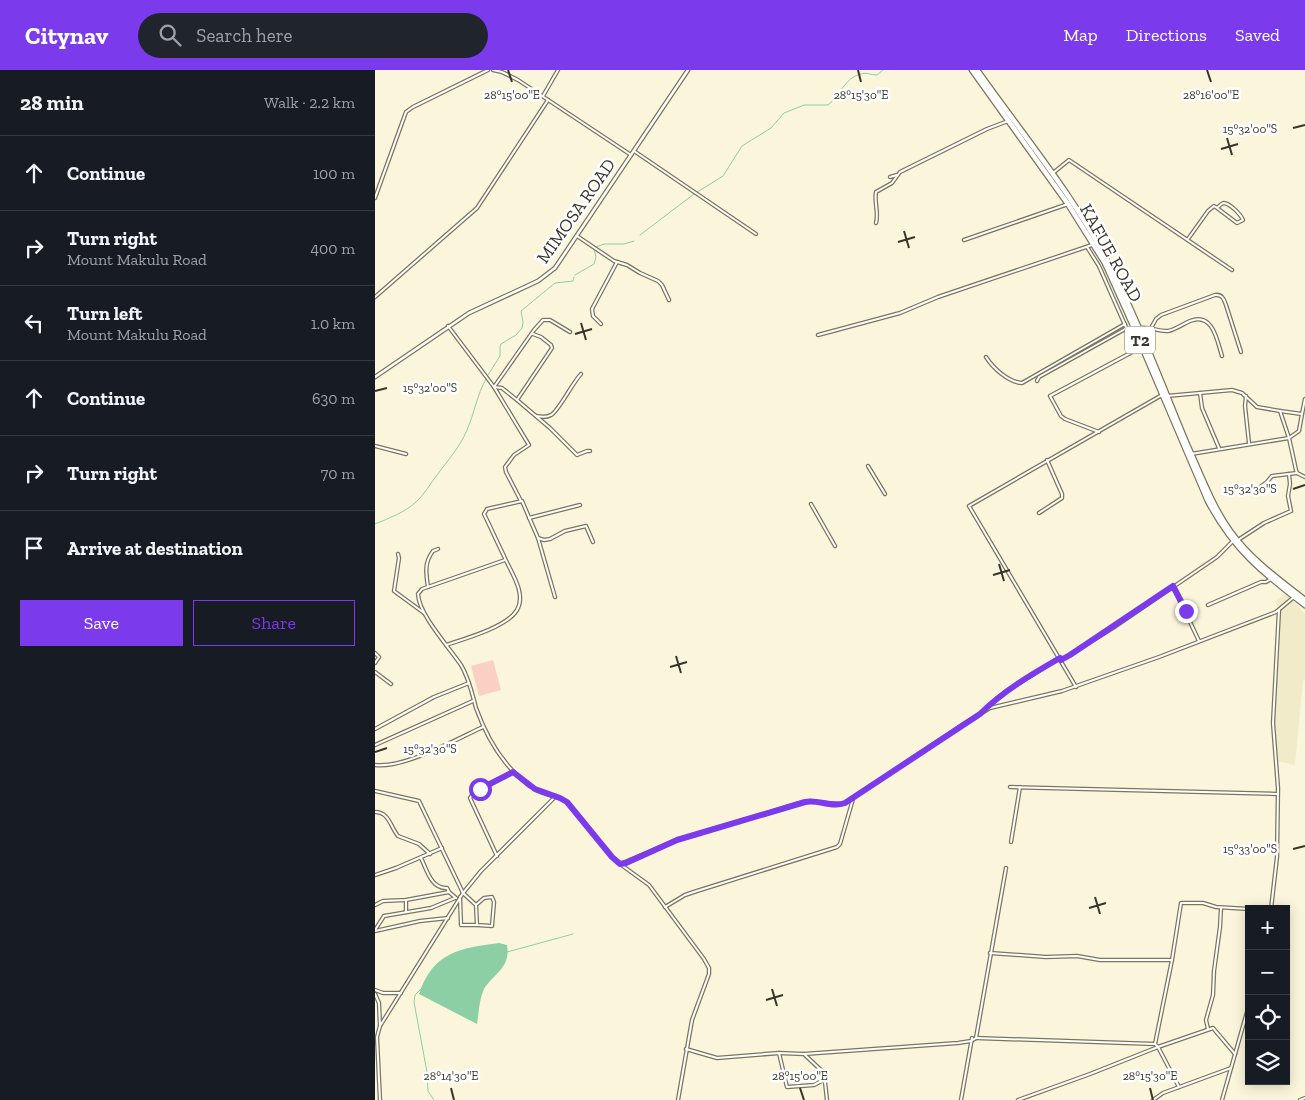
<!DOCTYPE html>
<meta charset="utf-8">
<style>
:root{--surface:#171b24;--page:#20242c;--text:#f1f3f6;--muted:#9ea1a6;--line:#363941;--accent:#7c3aed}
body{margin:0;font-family:"Zilla Slab",serif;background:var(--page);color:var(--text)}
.controls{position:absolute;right:15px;bottom:15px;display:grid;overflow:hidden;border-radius:0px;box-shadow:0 2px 12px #0003}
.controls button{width:45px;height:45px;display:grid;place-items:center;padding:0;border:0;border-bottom:1px solid var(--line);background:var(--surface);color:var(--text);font:25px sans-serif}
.stop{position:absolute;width:15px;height:15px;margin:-11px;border:4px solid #7c3aed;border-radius:50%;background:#fff}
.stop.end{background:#7c3aed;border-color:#fff;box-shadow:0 1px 5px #0008}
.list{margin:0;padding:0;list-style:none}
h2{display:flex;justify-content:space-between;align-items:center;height:65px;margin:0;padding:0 20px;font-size:21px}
h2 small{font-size:16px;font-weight:400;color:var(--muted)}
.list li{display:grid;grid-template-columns:32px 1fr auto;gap:15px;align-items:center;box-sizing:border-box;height:75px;padding:0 20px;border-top:1px solid var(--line)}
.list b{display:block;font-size:19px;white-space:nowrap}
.list p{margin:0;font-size:16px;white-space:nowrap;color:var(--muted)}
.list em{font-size:16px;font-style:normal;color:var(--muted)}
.actions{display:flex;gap:10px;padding:15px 20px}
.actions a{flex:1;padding:11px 0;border:1px solid var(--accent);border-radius:0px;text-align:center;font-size:18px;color:var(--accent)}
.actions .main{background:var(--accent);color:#fff}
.icon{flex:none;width:28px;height:28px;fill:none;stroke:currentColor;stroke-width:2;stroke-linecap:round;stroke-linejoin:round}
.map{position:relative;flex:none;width:930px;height:1030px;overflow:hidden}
header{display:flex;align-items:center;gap:30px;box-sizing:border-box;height:70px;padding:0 25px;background:var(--accent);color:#fff}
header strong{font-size:24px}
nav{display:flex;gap:28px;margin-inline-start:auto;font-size:18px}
.search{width:350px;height:45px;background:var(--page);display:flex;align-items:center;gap:12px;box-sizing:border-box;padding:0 18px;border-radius:28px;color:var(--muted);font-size:19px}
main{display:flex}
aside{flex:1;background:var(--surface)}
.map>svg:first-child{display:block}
.built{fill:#f2ebc9}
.green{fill:#f9d0c2}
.water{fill:#8ccfa5}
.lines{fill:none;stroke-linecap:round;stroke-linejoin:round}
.stream{stroke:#8ccfa5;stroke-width:1}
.minor-casing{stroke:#7a755d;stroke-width:4.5}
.tertiary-casing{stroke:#7a755d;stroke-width:5}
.trunk-casing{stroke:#7a755d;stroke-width:7}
.minor{stroke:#fff;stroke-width:2}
.tertiary{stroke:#fff;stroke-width:2.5}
.trunk{stroke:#fff;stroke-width:4.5}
.route{stroke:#7c3aed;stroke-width:6}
.ticks{fill:none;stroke:#38352b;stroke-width:2}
.labels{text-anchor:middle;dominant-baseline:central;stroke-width:5;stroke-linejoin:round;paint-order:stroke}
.shield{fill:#fff;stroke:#74726b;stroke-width:1}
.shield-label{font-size:16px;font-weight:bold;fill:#38352b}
.street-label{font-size:18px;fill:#38352b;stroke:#fff}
.ticks-label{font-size:12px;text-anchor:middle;fill:#38352b;stroke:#fff;stroke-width:5;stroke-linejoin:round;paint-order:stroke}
</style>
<header>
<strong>Citynav</strong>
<div class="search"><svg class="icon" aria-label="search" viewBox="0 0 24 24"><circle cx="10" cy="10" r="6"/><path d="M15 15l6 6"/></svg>Search here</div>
<nav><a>Map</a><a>Directions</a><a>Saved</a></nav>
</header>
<main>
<aside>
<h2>28 min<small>Walk · 2.2 km</small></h2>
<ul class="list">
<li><svg class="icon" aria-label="ahead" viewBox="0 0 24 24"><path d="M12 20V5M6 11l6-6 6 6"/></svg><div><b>Continue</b></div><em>100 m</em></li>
<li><svg class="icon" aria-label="right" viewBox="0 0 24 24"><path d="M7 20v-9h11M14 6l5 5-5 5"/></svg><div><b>Turn right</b><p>Mount Makulu Road</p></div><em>400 m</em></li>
<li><svg class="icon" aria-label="left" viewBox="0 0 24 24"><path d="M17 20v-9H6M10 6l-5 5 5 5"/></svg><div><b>Turn left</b><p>Mount Makulu Road</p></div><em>1.0 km</em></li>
<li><svg class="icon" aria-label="ahead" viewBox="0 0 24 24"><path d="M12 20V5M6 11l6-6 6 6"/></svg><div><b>Continue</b></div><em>630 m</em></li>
<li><svg class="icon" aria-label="right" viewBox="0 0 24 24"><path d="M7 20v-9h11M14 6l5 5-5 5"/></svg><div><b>Turn right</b></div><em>70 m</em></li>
<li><svg class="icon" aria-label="arrive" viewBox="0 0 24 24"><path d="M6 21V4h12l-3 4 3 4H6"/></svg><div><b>Arrive at destination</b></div></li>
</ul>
<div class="actions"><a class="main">Save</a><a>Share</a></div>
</aside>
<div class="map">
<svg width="930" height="1030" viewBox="0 0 930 1030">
<rect width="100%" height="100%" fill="#fbf6db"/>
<path class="built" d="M 911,523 L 930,544 L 930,609 L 928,610 L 920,695 L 902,691 L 899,652 L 906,542 L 900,532 Z"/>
<path class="green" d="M 118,590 L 126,620 L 104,626 L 96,596 Z"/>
<path class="water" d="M 124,873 L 132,875 C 136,898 119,903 109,919 C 104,930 104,943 102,954 L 44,924 C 58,882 85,878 124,873 Z"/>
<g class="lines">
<g class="stream">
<path d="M 265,165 L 319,124 L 348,106 L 367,76 L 396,58 L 409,43 L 429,35 L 453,35 C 465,26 470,7 486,4 C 491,2 496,5 502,5 L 508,0"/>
<path d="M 221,177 L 229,174 L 249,174 L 259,171"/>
<path d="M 200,205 L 219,194 L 221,187 L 219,179"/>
<path d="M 113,305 L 125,286 L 125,277 L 126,274 L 141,265 L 147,258 L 148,252 L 146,241 L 180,213 L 198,211 L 199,207"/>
<path d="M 0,454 C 14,448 29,443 41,432 C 49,425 55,414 62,405 C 73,390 85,377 92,360 C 99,344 102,325 111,309"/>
<path d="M 132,882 L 198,864"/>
<path d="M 47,918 L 40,925 L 39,932 L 52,1002 L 53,1021 L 59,1030"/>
</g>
<g class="minor-casing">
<g id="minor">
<path d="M 118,0 L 127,2 L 143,10 L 256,85"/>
<path d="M 168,26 L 183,0"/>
<path d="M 259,81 L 381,164"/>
<path d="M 678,103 L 694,90 L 857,200"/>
<path d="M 515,107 L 522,105"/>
<path d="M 0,128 L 31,42 L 38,37 L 113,0"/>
<path d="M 501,153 C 504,142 499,133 501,122 L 517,113 L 525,102 L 612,59 L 633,51"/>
<path d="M 202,166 L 239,191 L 252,195 L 265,203 L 283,211 L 287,215 L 294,230"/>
<path d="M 813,169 L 833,141 L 839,136 L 842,138 C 844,136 847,133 849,133 C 856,134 866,145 868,150 L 862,153 L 842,138"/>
<path d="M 589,170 L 693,134"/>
<path d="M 712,177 L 724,196 L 761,280 L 675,326 L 686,346 L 690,349 L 724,362"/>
<path d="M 0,227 L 102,138 L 173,30"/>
<path d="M 226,254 L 218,246 L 217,239 L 242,192"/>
<path d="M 73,256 L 119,317 L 154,375 L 139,385 L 130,397 L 131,402 L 146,431"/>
<path d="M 765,258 C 775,256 783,262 793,261 C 800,260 808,254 815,251 C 838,242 842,270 847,286"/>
<path d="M 776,258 L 781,249 L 786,245 L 840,225 C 847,224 849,229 851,235 L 866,282"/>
<path d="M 443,265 L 525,243 L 563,227 L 717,175"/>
<path d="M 611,287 C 618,298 633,312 647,313 L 750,254"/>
<path d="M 662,311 L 664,307 L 752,258"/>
<path d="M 119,317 L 127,318 L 142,330 L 175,358 L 202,385 L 212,381 L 215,381"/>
<path d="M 119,317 L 159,260 L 168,250 L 175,250 L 195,262"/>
<path d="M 825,323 L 827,338 L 844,378"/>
<path d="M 792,326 L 857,320 L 867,323 L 882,337 L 905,341 L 914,368 L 921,400 L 922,403 L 930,407"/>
<path d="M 871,326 L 870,336 L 874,373"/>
<path d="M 142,330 L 177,278 L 176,275 L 166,267 L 158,264"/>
<path d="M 927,344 L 930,329"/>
<path d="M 161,346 C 166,347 171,348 176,345 C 183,342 198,312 206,304"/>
<path d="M 0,376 L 31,384"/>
<path d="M 816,384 L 914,368 L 924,361 L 927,344 L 905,341"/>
<path d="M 493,396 L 510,424"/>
<path d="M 885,417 L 892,412 L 897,406 L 922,403"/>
<path d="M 436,434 L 460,476"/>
<path d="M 664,443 L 687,428 L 687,424 L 672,390"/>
<path d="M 154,448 L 205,435"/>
<path d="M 163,468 L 169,470 L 175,469 L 190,461 L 211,456 L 218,472"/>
<path d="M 863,470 L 889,453 L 916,441 L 913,426 L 915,414 L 914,404"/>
<path d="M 23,484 L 24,488 L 19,521 L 49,543"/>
<path d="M 130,490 L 47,519 L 43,524 C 44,545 74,577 86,595 C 94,608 97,623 101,638 C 109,660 121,683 137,700 C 145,709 156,719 168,723 C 176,726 185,727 192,732 L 237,787 L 245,794 L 302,770 L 422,734 L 435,731 L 461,735 L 470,733 L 587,655 L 615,638 L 687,621 L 784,587 L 901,542 L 919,527"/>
<path d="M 798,516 L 824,571"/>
<path d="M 53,517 C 51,503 49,493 58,481 L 63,479"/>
<path d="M 833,535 L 886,512 L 891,512 L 896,509"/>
<path d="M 71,575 C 89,569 132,557 142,540 C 152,523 135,501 129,486 C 122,472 116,458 109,444 L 112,439 L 147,431 L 163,468 L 180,527"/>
<path d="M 0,583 L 4,587 L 0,593"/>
<path d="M 686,590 L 741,556 L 842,487 L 858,471"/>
<path d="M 0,602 L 16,614"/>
<path d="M 701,617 L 594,436 L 787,325"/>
<path d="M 607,642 L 629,623 L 684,588"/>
<path d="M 0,659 L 59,627 L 94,613"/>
<path d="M 0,675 L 98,631"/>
<path d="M 0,695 C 28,699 82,669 108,657"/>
<path d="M 635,717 L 902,724"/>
<path d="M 0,721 L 44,731 L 88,823 L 101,835 L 102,855 L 117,856 L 119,832 L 117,827 L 109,828 L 101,835"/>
<path d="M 0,742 C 14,742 15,756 23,766 L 44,774 L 55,784"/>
<path d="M 636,772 L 645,717"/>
<path d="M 122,786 L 95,728 L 99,722 L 138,702"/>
<path d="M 46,788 C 52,800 56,819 72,818 L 74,822"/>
<path d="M 245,794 L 274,815 L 329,889 L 334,898 L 334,904 L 317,950 L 303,1030"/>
<path d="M 0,805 L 21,798 L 67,778"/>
<path d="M 85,827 L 86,855 L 102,855"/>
<path d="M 31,830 L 31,842"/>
<path d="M 0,835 L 8,831 L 31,830 L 74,822 L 81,828"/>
<path d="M 290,837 L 310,825 L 322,821 L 462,777 L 465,774 L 478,729"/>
<path d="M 896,839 L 902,787 L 903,718 L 898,653 L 904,540"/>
<path d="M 0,860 L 9,846 L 56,838 L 80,828"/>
<path d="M 0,861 L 45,851 L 73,848"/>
<path d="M 615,883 L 671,887 L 702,886 L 725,890 L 797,890"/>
<path d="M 0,920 L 8,923 L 26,923"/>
<path d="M 0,924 L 4,933 L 5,956"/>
<path d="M 833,959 L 831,950 L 838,925 L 839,901 L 845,857 L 846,838"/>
<path d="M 601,968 L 780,974"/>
<path d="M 311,979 L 342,988 L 404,983 L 429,984 L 449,1003 L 452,1030"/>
<path d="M 404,983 L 412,1017 L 439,1015 L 450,1009"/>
<path d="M 429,984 L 583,973 L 596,971 L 601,968 L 631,798"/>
<path d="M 860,984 L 838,958 L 783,977 L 780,974 L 797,890 L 806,833 L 828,833 L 841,837 L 874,839"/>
<path d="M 5,1030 L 2,967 L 5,956 L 88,823 L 106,801 L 181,726"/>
<path d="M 586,1030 L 597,968"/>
<path d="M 643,1030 L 715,1004 L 783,977 L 804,1017"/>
<path d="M 778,1030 L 788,1023 L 856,998"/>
<path d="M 847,1030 L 874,935"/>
<path d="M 925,1030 L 930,1028"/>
</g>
</g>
<g class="tertiary-casing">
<path id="tertiary" d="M 0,307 L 94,243 L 163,211 L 180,198 L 313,0"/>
</g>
<g class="trunk-casing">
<g id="trunk">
<path d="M 597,0 L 693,134 L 730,193 L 757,253 L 833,431 C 859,480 887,502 930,535"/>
<path d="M 602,0 C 648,65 701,128 737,200 C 766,257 788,318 813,377 C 826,405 837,436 855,461 C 875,489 903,509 930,530"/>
</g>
</g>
<use href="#minor" class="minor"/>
<use href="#tertiary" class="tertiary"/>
<use href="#trunk" class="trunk"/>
</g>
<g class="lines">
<path class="route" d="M 105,719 L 138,702 L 160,719 L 185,728 L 192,732 L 237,787 L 245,794 L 251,793 L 302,770 L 430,732 C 444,729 456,738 470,733 L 605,644 C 628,621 657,604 685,588 L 686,590 L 695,585 L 798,516 L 811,541"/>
</g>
<path class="ticks" d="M 133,0 L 137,12M 483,0 L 486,12M 832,0 L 836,12M 918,58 L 930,55M 852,68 L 857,85M 846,79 L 863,74M 529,161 L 534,178M 523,172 L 540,167M 206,253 L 211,270M 200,264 L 217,259M 0,321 L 12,318M 918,419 L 930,415M 624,494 L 629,511M 618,505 L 635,500M 301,586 L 306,603M 295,597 L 312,592M 0,682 L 12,678M 918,779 L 930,776M 720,827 L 725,844M 714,838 L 731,833M 397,919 L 402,936M 391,930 L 408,925M 76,1018 L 79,1030M 425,1018 L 429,1030M 775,1018 L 778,1030"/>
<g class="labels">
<rect class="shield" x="750" y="256.5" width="30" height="27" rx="4"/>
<g class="shield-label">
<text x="765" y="270">T2</text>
</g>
<g class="street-label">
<text transform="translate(201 141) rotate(-55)">MIMOSA ROAD</text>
<text transform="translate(736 183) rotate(61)">KAFUE ROAD</text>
</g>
</g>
<g class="ticks-label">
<text x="137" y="29">28°15'00"E</text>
<text x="486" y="29">28°15'30"E</text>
<text x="836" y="29">28°16'00"E</text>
<text x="875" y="63">15°32'00"S</text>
<text x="55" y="322">15°32'00"S</text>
<text x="875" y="423">15°32'30"S</text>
<text x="55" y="683">15°32'30"S</text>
<text x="875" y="783">15°33'00"S</text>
<text x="76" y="1010">28°14'30"E</text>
<text x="425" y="1010">28°15'00"E</text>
<text x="775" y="1010">28°15'30"E</text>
</g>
</svg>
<div class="controls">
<button>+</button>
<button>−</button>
<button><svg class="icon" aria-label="locate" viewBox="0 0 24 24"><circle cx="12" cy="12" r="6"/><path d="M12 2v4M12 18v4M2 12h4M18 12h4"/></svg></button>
<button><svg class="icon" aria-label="layers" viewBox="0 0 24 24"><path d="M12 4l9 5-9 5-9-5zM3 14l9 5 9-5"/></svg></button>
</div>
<div class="stop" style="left:105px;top:719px"></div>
<div class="stop end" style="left:811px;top:541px"></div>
</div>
</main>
